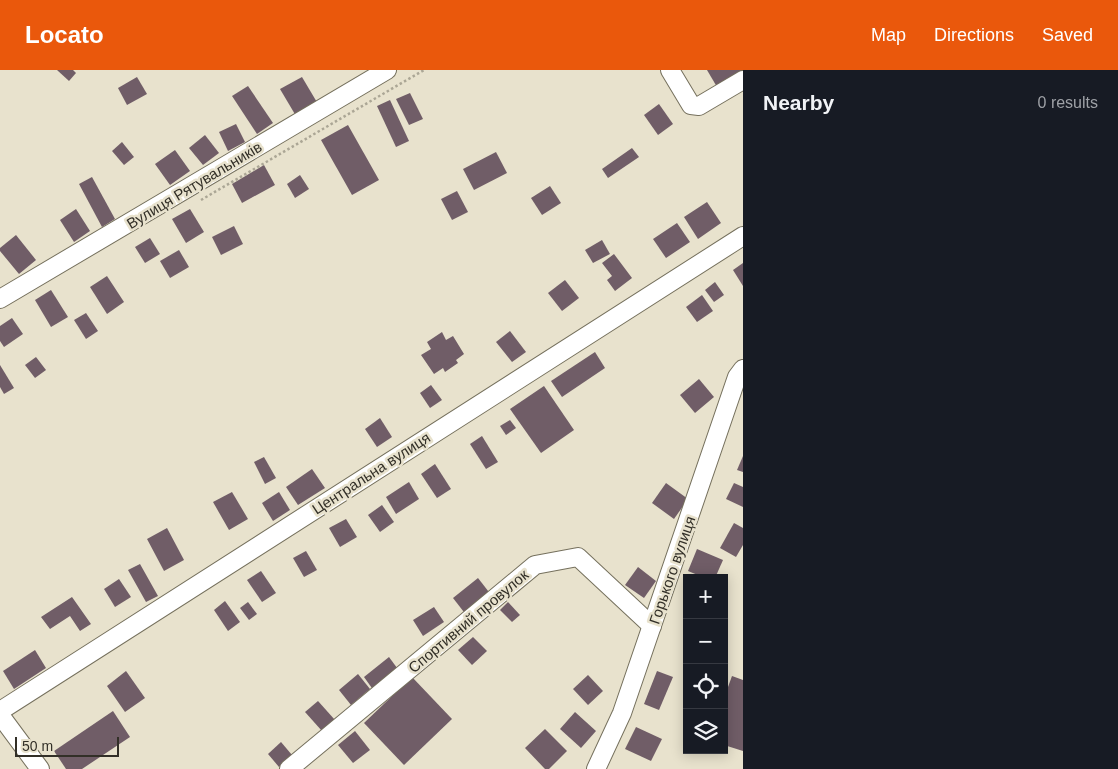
<!DOCTYPE html>
<meta charset="utf-8">
<style>
:root{--surface:#171b24;--page:#242831;--text:#f1f3f6;--muted:#9ea1a6;--line:#363941;--accent:#ea580c}
body{margin:0;font-family:Arial,sans-serif;background:var(--page);color:var(--text)}
.controls{position:absolute;right:15px;bottom:15px;display:grid;overflow:hidden;border-radius:0px;box-shadow:0 2px 12px #0003}
.controls button{width:45px;height:45px;display:grid;place-items:center;padding:0;border:0;border-bottom:1px solid var(--line);background:var(--surface);color:var(--text);font:25px sans-serif}
.scale{position:absolute;left:15px;bottom:12px;width:104px;box-sizing:border-box;padding-left:5px;border:2px solid #322f27;border-top:0;font-size:14px;line-height:18px;white-space:nowrap;color:#322f27;-webkit-text-stroke:4px #e8e2cd;paint-order:stroke}
.list{margin:0;padding:0;list-style:none}
h2{display:flex;justify-content:space-between;align-items:center;height:65px;margin:0;padding:0 20px;font-size:21px}
h2 small{font-size:16px;font-weight:400;color:var(--muted)}
.icon{flex:none;width:28px;height:28px;fill:none;stroke:currentColor;stroke-width:2;stroke-linecap:round;stroke-linejoin:round}
.map{position:relative;flex:none;width:743px;height:699px;overflow:hidden}
header{display:flex;align-items:center;gap:30px;box-sizing:border-box;height:70px;padding:0 25px;background:var(--accent);color:#fff}
header strong{font-size:24px}
nav{display:flex;gap:28px;margin-inline-start:auto;font-size:18px}
main{display:flex}
aside{flex:1;background:var(--surface)}
.map>svg:first-child{display:block}
.building{fill:#705d67}
.lines{fill:none;stroke-linecap:round;stroke-linejoin:round}
.minor-casing{stroke:#75705d;stroke-width:20}
.path{stroke:#aba695;stroke-width:2.5;stroke-dasharray:2.5 2.5;stroke-linecap:butt}
.minor{stroke:#fff;stroke-width:18}
.labels{text-anchor:middle;dominant-baseline:central;stroke-width:5;stroke-linejoin:round;paint-order:stroke}
.street-label{font-size:15px;fill:#322f27;stroke:#e8e2cd}
</style>
<header>
<strong>Locato</strong>
<nav><a>Map</a><a>Directions</a><a>Saved</a></nav>
</header>
<main>
<div class="map">
<svg width="743" height="699" viewBox="0 0 743 699">
<rect width="100%" height="100%" fill="#e8e2cd"/>
<g class="building">
<path d="M 57,0 L 73,0 L 76,3 L 69,11 Z"/>
<path d="M 707,0 L 743,0 L 743,1 L 717,17 Z"/>
<path d="M 137,7 L 147,24 L 127,35 L 118,18 Z"/>
<path d="M 302,7 L 318,34 L 296,46 L 280,19 Z"/>
<path d="M 248,16 L 273,53 L 257,64 L 232,26 Z"/>
<path d="M 410,23 L 423,49 L 409,55 L 396,29 Z"/>
<path d="M 390,30 L 409,71 L 396,77 L 377,36 Z"/>
<path d="M 659,34 L 673,54 L 658,65 L 644,45 Z"/>
<path d="M 236,54 L 245,72 L 228,81 L 219,62 Z"/>
<path d="M 348,55 L 379,110 L 352,125 L 321,70 Z"/>
<path d="M 205,65 L 219,83 L 203,95 L 189,78 Z"/>
<path d="M 122,72 L 134,87 L 124,95 L 112,81 Z"/>
<path d="M 632,78 L 639,87 L 608,108 L 602,99 Z"/>
<path d="M 175,80 L 190,101 L 170,115 L 155,94 Z"/>
<path d="M 496,82 L 507,103 L 474,120 L 463,99 Z"/>
<path d="M 264,95 L 275,115 L 242,133 L 232,114 Z"/>
<path d="M 300,105 L 309,119 L 295,128 L 287,114 Z"/>
<path d="M 92,107 L 115,149 L 102,157 L 79,114 Z"/>
<path d="M 550,116 L 561,133 L 542,145 L 531,128 Z"/>
<path d="M 457,121 L 468,142 L 452,150 L 441,129 Z"/>
<path d="M 707,132 L 721,153 L 698,169 L 684,147 Z"/>
<path d="M 76,139 L 90,161 L 74,172 L 60,150 Z"/>
<path d="M 190,139 L 204,162 L 186,173 L 172,149 Z"/>
<path d="M 677,153 L 690,172 L 666,188 L 653,169 Z"/>
<path d="M 234,156 L 243,174 L 221,185 L 212,167 Z"/>
<path d="M 16,165 L 36,190 L 19,204 L 0,181 L 0,178 Z"/>
<path d="M 150,168 L 160,184 L 145,193 L 135,177 Z"/>
<path d="M 602,170 L 610,184 L 593,193 L 585,180 Z"/>
<path d="M 179,180 L 189,197 L 170,208 L 160,191 Z"/>
<path d="M 614,184 L 632,208 L 615,221 L 607,210 L 612,206 L 602,193 Z"/>
<path d="M 743,193 L 743,216 L 733,200 Z"/>
<path d="M 107,206 L 124,232 L 107,244 L 90,217 Z"/>
<path d="M 565,210 L 579,228 L 562,241 L 548,223 Z"/>
<path d="M 715,212 L 724,225 L 714,232 L 705,220 Z"/>
<path d="M 51,220 L 68,247 L 51,257 L 35,230 Z"/>
<path d="M 702,225 L 713,241 L 697,252 L 686,237 Z"/>
<path d="M 86,243 L 98,261 L 86,269 L 74,250 Z"/>
<path d="M 12,248 L 23,264 L 4,277 L 0,271 L 0,256 Z"/>
<path d="M 510,261 L 526,282 L 512,292 L 496,272 Z"/>
<path d="M 442,262 L 446,270 L 453,266 L 464,284 L 456,290 L 458,293 L 445,302 L 443,298 L 434,304 L 421,285 L 431,279 L 427,272 Z"/>
<path d="M 595,282 L 605,298 L 562,327 L 551,311 Z"/>
<path d="M 36,287 L 46,300 L 35,308 L 25,295 Z"/>
<path d="M 0,295 L 14,318 L 4,324 L 0,317 Z"/>
<path d="M 699,309 L 714,327 L 695,343 L 680,325 Z"/>
<path d="M 431,315 L 442,330 L 430,338 L 420,323 Z"/>
<path d="M 544,316 L 574,360 L 541,383 L 510,339 Z"/>
<path d="M 380,348 L 392,367 L 377,377 L 365,359 Z"/>
<path d="M 510,350 L 516,358 L 506,365 L 500,356 Z"/>
<path d="M 482,366 L 498,392 L 486,399 L 470,374 Z"/>
<path d="M 743,386 L 743,402 L 737,400 Z"/>
<path d="M 264,387 L 276,408 L 265,414 L 254,392 Z"/>
<path d="M 435,394 L 451,419 L 437,428 L 421,404 Z"/>
<path d="M 312,399 L 325,418 L 298,435 L 286,417 Z"/>
<path d="M 409,412 L 419,429 L 396,444 L 386,427 Z"/>
<path d="M 666,413 L 688,429 L 674,449 L 652,433 Z"/>
<path d="M 734,413 L 743,417 L 743,437 L 726,429 Z"/>
<path d="M 232,422 L 248,449 L 229,460 L 213,432 Z"/>
<path d="M 279,422 L 290,440 L 273,451 L 262,433 Z"/>
<path d="M 382,435 L 394,452 L 380,462 L 368,445 Z"/>
<path d="M 346,449 L 357,467 L 340,477 L 329,458 Z"/>
<path d="M 734,453 L 743,458 L 743,475 L 736,487 L 720,478 Z"/>
<path d="M 167,458 L 184,490 L 164,501 L 147,469 Z"/>
<path d="M 697,479 L 723,490 L 715,508 L 705,508 L 688,501 Z"/>
<path d="M 306,481 L 317,500 L 304,507 L 293,488 Z"/>
<path d="M 140,494 L 158,526 L 146,532 L 128,500 Z"/>
<path d="M 638,497 L 656,511 L 644,528 L 625,515 Z"/>
<path d="M 261,501 L 276,523 L 262,532 L 247,510 Z"/>
<path d="M 478,508 L 492,526 L 467,546 L 453,528 Z"/>
<path d="M 119,509 L 131,527 L 115,537 L 104,519 Z"/>
<path d="M 72,527 L 91,554 L 80,561 L 70,546 L 50,559 L 41,547 Z"/>
<path d="M 225,531 L 240,552 L 228,561 L 214,540 Z"/>
<path d="M 248,532 L 257,544 L 249,550 L 240,538 Z"/>
<path d="M 508,532 L 520,545 L 512,552 L 500,540 Z"/>
<path d="M 434,537 L 444,552 L 423,566 L 413,550 Z"/>
<path d="M 473,567 L 487,581 L 472,595 L 458,580 Z"/>
<path d="M 35,580 L 46,598 L 14,619 L 3,601 Z"/>
<path d="M 389,587 L 400,602 L 374,621 L 364,607 Z"/>
<path d="M 126,601 L 145,628 L 125,642 L 107,616 Z"/>
<path d="M 657,601 L 673,607 L 659,640 L 644,634 Z"/>
<path d="M 358,604 L 370,619 L 351,635 L 339,620 Z"/>
<path d="M 588,605 L 603,621 L 588,635 L 573,619 Z"/>
<path d="M 732,606 L 743,610 L 743,681 L 724,675 L 724,628 Z"/>
<path d="M 412,607 L 452,649 L 404,695 L 364,653 Z"/>
<path d="M 318,631 L 335,650 L 322,661 L 305,642 Z"/>
<path d="M 113,641 L 130,667 L 82,699 L 66,699 L 54,681 Z"/>
<path d="M 575,642 L 596,661 L 581,678 L 560,659 Z"/>
<path d="M 636,657 L 662,669 L 651,691 L 625,679 Z"/>
<path d="M 545,659 L 567,681 L 549,699 L 545,699 L 525,678 Z"/>
<path d="M 355,661 L 370,680 L 353,693 L 338,675 Z"/>
<path d="M 281,672 L 292,685 L 279,697 L 268,684 Z"/>
</g>
<g class="lines">
<g class="minor-casing">
<g id="minor">
<path d="M 670,0 L 691,35 L 699,36 L 743,10"/>
<path d="M 0,229 L 387,0"/>
<path d="M 0,641 L 743,166"/>
<path d="M 0,645 L 40,699"/>
<path d="M 289,699 L 535,495 L 578,487 L 652,556"/>
<path d="M 596,699 L 622,643 L 737,307 L 743,299"/>
</g>
</g>
<path class="path" d="M 201,130 L 424,0"/>
<use href="#minor" class="minor"/>
</g>
<g class="labels">
<g class="street-label">
<text transform="translate(194 115) rotate(-31)">Вулиця Рятувальників</text>
<text transform="translate(371 403) rotate(-33)">Центральна вулиця</text>
<text transform="translate(672 500) rotate(-71)">Горького вулиця</text>
<text transform="translate(468 551) rotate(-40)">Спортивний провулок</text>
</g>
</g>
</svg>
<div class="controls">
<button>+</button>
<button>−</button>
<button><svg class="icon" aria-label="locate" viewBox="0 0 24 24"><circle cx="12" cy="12" r="6"/><path d="M12 2v4M12 18v4M2 12h4M18 12h4"/></svg></button>
<button><svg class="icon" aria-label="layers" viewBox="0 0 24 24"><path d="M12 4l9 5-9 5-9-5zM3 14l9 5 9-5"/></svg></button>
</div>
<div class="scale">50 m</div>
</div>
<aside>
<h2>Nearby<small>0 results</small></h2>
<ul class="list">
</ul>
</aside>
</main>
